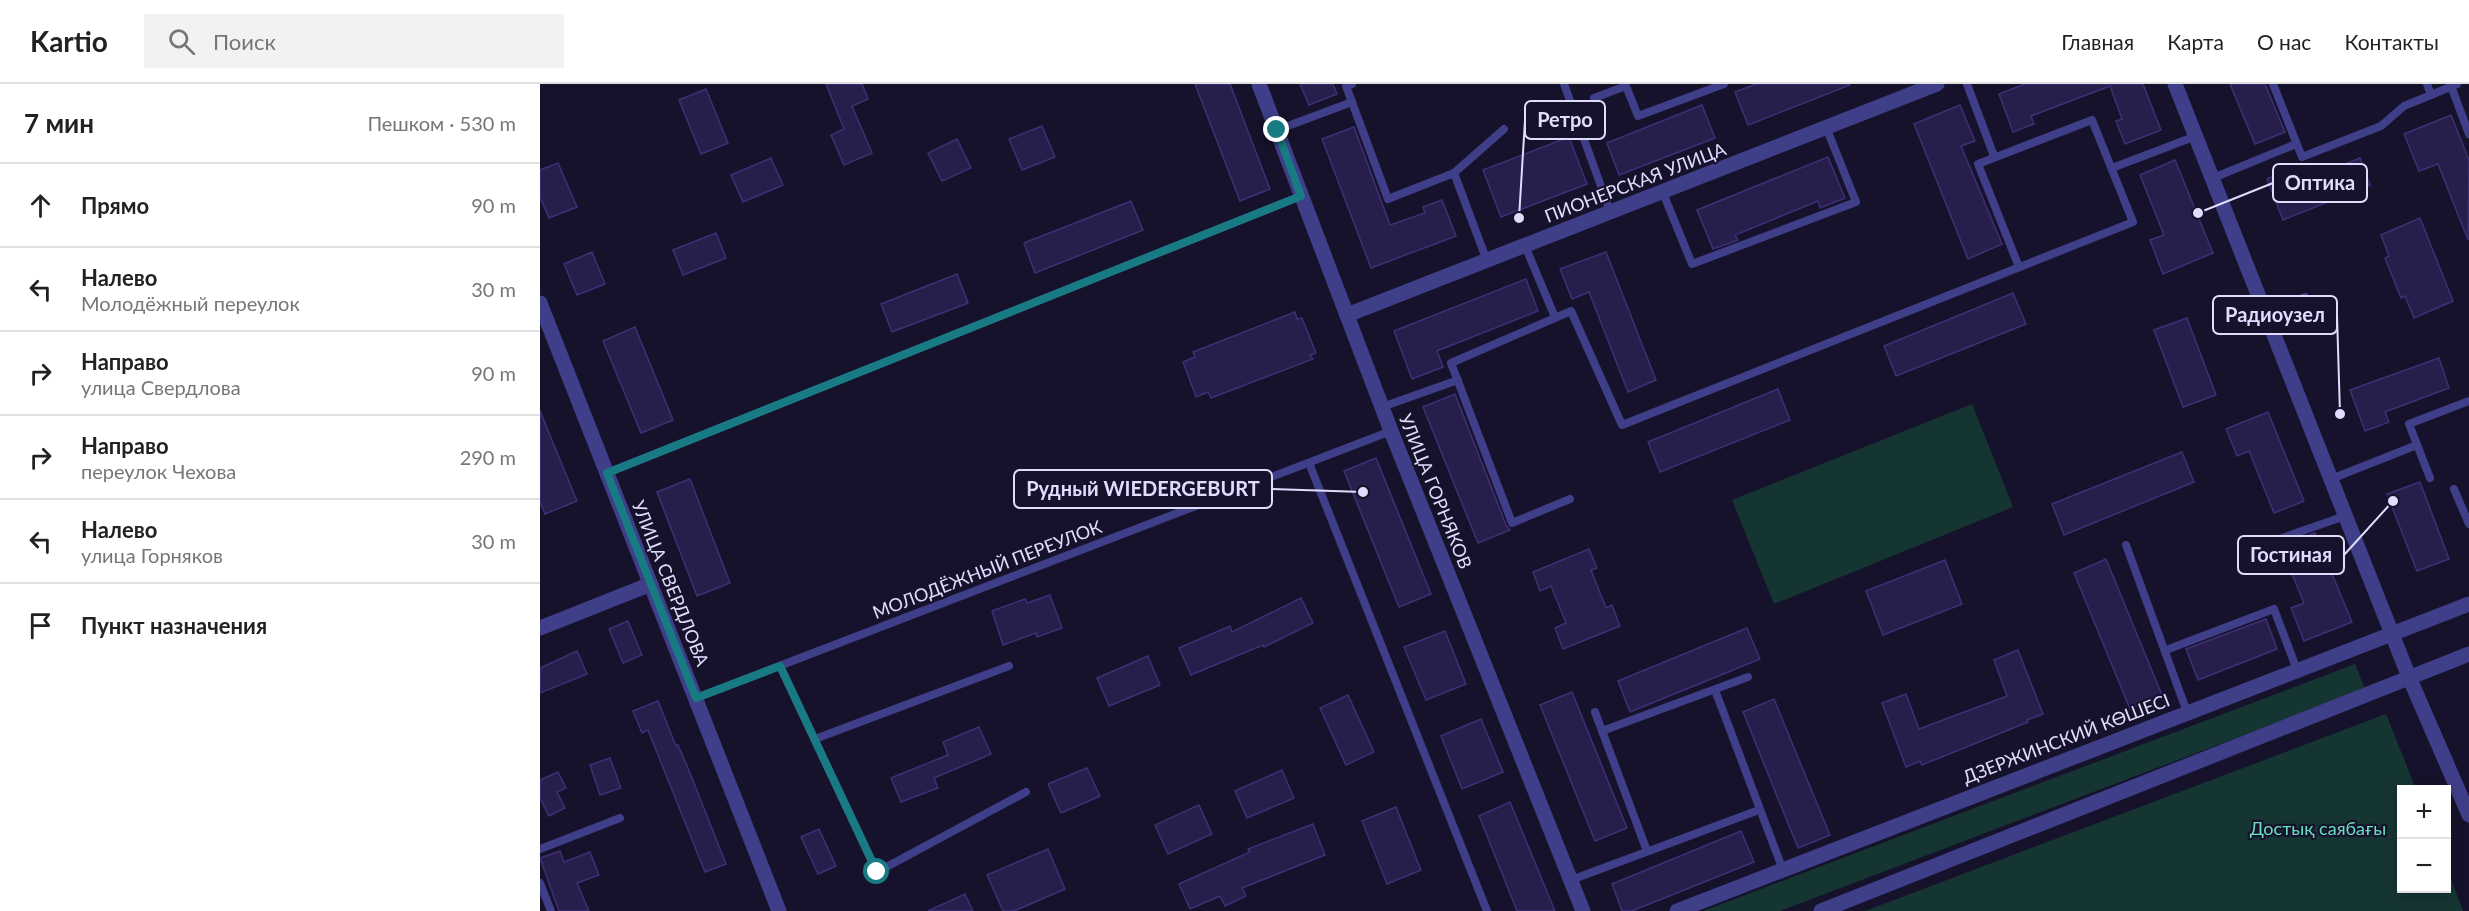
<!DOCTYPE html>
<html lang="ru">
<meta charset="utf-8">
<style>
:root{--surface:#fff;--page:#f2f2f2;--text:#222;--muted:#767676;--line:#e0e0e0}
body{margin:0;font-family:Lato,sans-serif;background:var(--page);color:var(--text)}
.controls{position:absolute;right:18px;bottom:18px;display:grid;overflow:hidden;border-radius:0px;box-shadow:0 3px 15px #0003}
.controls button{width:54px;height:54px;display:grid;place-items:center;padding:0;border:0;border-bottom:2px solid var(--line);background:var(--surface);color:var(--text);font:30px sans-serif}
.stop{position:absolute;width:18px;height:18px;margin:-14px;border:4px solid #187a83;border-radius:50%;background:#fff}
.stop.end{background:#187a83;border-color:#fff;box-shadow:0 2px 6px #0008}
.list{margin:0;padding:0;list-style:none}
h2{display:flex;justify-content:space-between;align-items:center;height:78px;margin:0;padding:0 24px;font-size:26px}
h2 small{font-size:20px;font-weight:400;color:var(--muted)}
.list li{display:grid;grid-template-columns:39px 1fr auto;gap:18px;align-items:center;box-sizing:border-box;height:84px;padding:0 24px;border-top:2px solid var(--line)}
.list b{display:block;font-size:22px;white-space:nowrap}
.list p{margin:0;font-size:20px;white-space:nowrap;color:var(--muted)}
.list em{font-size:20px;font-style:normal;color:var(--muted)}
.icon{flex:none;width:33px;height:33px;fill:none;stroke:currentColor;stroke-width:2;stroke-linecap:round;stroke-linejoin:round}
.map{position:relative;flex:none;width:1929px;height:827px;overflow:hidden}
header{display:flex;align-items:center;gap:36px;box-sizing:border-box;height:84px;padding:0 30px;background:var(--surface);border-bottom:2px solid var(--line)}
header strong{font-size:28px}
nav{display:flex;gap:33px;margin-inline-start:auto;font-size:21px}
.search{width:420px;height:54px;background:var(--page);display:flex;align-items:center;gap:15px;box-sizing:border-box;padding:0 21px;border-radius:0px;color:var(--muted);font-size:22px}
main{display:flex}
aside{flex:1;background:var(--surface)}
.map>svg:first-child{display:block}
.green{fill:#153533}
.building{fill:#271e4c;stroke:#3d3077;stroke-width:1.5}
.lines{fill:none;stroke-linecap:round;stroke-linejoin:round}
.service{stroke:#3f3e89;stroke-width:8}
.minor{stroke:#3f3e89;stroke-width:15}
.tertiary{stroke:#3f3e89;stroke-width:15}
.route{stroke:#187a83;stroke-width:8}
.labels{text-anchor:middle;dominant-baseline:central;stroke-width:4.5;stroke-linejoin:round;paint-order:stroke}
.street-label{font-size:18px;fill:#e0dcfe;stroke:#16122b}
.park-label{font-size:18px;fill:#68dfbf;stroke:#16122b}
.leader{fill:none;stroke:#e0dcfe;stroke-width:2}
.callout-dot{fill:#e0dcfe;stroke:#16122b;stroke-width:2}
.callout{fill:#16122b;stroke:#e0dcfe;stroke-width:2}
.callout-label{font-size:20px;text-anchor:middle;font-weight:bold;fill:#e0dcfe}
</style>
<header>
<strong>Kartio</strong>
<div class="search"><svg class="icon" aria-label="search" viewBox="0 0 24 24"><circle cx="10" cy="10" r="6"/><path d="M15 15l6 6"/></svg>Поиск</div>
<nav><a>Главная</a><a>Карта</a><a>О нас</a><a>Контакты</a></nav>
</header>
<main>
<aside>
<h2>7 мин<small>Пешком · 530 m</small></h2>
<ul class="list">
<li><svg class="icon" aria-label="ahead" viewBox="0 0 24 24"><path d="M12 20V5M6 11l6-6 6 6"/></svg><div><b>Прямо</b></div><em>90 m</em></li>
<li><svg class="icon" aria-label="left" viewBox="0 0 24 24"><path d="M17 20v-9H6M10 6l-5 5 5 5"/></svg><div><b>Налево</b><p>Молодёжный переулок</p></div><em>30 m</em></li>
<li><svg class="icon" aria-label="right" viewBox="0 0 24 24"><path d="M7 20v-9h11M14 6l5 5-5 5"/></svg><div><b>Направо</b><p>улица Свердлова</p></div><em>90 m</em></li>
<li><svg class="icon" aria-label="right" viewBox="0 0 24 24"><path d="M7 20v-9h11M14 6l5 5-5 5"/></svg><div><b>Направо</b><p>переулок Чехова</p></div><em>290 m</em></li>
<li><svg class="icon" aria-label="left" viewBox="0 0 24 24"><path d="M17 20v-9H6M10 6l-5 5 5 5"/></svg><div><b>Налево</b><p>улица Горняков</p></div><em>30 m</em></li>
<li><svg class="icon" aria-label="arrive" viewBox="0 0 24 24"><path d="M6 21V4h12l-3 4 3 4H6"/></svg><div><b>Пункт назначения</b></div></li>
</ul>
</aside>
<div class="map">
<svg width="1929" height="827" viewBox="0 0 1929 827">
<rect width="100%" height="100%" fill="#16122b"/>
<g class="green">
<path d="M 1432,320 L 1473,423 L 1234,520 L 1192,416 Z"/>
<path d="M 1815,580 L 1825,605 L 1240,827 L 1163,827 Z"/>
<path d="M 1846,630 L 1876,705 L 1862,706 L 1862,804 L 1906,804 L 1907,784 L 1923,827 L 1325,827 Z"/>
</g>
<g class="building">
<path d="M 286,0 L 322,0 L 328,15 L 312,22 L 332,69 L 304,81 L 291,51 L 304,45 Z"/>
<path d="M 655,0 L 690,0 L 730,105 L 700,117 Z"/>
<path d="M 760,0 L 793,0 L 797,10 L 769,21 Z"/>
<path d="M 1216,0 L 1310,0 L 1310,1 L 1208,41 L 1195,8 Z"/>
<path d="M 1485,0 L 1603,0 L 1621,46 L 1585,60 L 1576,37 L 1582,35 L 1570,2 L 1491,32 L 1494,40 L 1473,48 L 1459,10 Z"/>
<path d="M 1690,0 L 1725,0 L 1745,48 L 1715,60 Z"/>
<path d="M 166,5 L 188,59 L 161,70 L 139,16 Z"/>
<path d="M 1162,21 L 1175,54 L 1079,91 L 1067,59 Z"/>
<path d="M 1420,21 L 1435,57 L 1421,62 L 1462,160 L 1428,175 L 1374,40 Z"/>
<path d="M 1911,31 L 1929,76 L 1928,156 L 1898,80 L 1879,87 L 1864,50 Z"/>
<path d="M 502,42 L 515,73 L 482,86 L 469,55 Z"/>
<path d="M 814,43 L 850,141 L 885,129 L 883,123 L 902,116 L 916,152 L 831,184 L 782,55 Z"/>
<path d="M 1029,53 L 1047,100 L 961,133 L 943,86 Z"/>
<path d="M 417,55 L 431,84 L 402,97 L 388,69 Z"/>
<path d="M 1288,73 L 1305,114 L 1280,124 L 1278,117 L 1195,151 L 1198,156 L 1173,165 L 1157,126 Z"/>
<path d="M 231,74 L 243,101 L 203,118 L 191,91 Z"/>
<path d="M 1820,74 L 1830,101 L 1743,136 L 1727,95 L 1753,85 L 1759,99 Z"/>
<path d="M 1635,76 L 1673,169 L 1623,190 L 1610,156 L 1624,151 L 1600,91 Z"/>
<path d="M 18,79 L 37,123 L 9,134 L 0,113 L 0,86 Z"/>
<path d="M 591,117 L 603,146 L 495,189 L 484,159 Z"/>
<path d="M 1880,134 L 1913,217 L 1874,234 L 1865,212 L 1861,214 L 1845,174 L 1849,172 L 1841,151 Z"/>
<path d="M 176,149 L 186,174 L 143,191 L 133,166 Z"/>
<path d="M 52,168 L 65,200 L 37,211 L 24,180 Z"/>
<path d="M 1066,168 L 1116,296 L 1088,308 L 1049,208 L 1032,215 L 1020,185 Z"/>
<path d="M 417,190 L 428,219 L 352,248 L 341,220 Z"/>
<path d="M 986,195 L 998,227 L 897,267 L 903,283 L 872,295 L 854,247 Z"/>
<path d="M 1473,209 L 1486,240 L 1356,292 L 1344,262 Z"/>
<path d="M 755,228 L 757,235 L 762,234 L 776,269 L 770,271 L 773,275 L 671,314 L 668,308 L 656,313 L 643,278 L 655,273 L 653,268 Z"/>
<path d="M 1647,234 L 1676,311 L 1643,323 L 1614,246 Z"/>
<path d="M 95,243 L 133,336 L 101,349 L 63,257 Z"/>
<path d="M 1899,274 L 1909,304 L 1845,328 L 1849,338 L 1825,347 L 1810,306 Z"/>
<path d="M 1238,305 L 1250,336 L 1120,388 L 1108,358 Z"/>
<path d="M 915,310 L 966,441 L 970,446 L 938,459 L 883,323 Z"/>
<path d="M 0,327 L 37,417 L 5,430 L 0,418 Z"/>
<path d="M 1728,328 L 1764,417 L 1734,429 L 1709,367 L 1697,372 L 1686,345 Z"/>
<path d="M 1642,368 L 1654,398 L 1524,451 L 1512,420 Z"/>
<path d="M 836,374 L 891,510 L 859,523 L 804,387 Z"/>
<path d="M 150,395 L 190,499 L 157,512 L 117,408 Z"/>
<path d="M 1880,398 L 1909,475 L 1877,487 L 1847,410 Z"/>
<path d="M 1775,449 L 1812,538 L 1764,557 L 1751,524 L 1764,519 L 1740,461 Z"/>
<path d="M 1049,465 L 1057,484 L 1051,486 L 1066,524 L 1072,521 L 1080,542 L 1023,565 L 1015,544 L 1026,539 L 1011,502 L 1000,507 L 993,488 Z"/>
<path d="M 1566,475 L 1622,611 L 1590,625 L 1534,489 Z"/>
<path d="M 1405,476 L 1422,520 L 1343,551 L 1326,507 Z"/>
<path d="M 510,511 L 522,544 L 497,553 L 496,549 L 463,561 L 452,527 L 485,515 L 487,519 Z"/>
<path d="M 761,514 L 773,539 L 724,563 L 723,561 L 651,591 L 639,564 L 690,542 L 692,548 Z"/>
<path d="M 1726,535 L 1737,565 L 1658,596 L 1646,565 Z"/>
<path d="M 88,537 L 102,571 L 83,579 L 69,545 Z"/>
<path d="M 1207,544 L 1220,575 L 1090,628 L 1078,597 Z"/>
<path d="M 905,547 L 926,600 L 886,616 L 864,563 Z"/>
<path d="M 1478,566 L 1503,630 L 1487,636 L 1488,638 L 1382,681 L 1380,677 L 1366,683 L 1342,619 L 1366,610 L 1379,645 L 1467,612 L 1454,576 Z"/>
<path d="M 37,567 L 47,590 L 0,609 L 0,584 Z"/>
<path d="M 608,572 L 620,601 L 569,622 L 557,594 Z"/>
<path d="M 1032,608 L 1087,744 L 1055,757 L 1000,621 Z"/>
<path d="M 808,611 L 834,668 L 806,681 L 780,624 Z"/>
<path d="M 1234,615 L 1290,751 L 1258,764 L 1203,628 Z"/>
<path d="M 118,617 L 136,662 L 138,661 L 148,684 L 186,780 L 165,788 L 108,646 L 102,649 L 93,627 Z"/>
<path d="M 941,635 L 963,688 L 922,705 L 901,652 Z"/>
<path d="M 439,643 L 451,670 L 394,694 L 398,704 L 361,718 L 351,694 L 408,671 L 403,658 Z"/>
<path d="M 70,674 L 81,704 L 60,711 L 50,681 Z"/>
<path d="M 547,684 L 560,712 L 521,729 L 508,700 Z"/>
<path d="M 742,686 L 754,714 L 707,734 L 695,707 Z"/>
<path d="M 18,688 L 26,704 L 17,708 L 25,724 L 9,732 L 0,714 L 0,696 Z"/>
<path d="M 970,718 L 1015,827 L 977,827 L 939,732 Z"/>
<path d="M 659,721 L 672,750 L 628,770 L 615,741 Z"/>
<path d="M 856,723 L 881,786 L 847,800 L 822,737 Z"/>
<path d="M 773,740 L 785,771 L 702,804 L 706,812 L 685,822 L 680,812 L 650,825 L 639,800 L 710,768 L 708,765 Z"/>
<path d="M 279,745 L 296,782 L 278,790 L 261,753 Z"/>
<path d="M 1201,747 L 1214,778 L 1092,827 L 1082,827 L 1072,800 Z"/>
<path d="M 508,765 L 525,805 L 474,827 L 463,827 L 447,791 Z"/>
<path d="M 20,767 L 24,778 L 50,768 L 59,791 L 37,799 L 49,827 L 19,827 L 0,774 Z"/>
<path d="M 425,810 L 433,827 L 388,827 Z"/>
</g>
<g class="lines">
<g class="service">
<path d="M 812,0 L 806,2 L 848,115 L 914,89 L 947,177"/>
<path d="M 1024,0 L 1070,127"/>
<path d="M 1427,0 L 1454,72"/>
<path d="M 1733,0 L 1762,73 L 1841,42 L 1864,22 L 1891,11"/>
<path d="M 1887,0 L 1891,11 L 1917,0"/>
<path d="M 1911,2 L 1929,50"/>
<path d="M 1054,14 L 1086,2 L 1098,32 L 1184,0"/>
<path d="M 737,46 L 812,18"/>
<path d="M 1572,84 L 1656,52"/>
<path d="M 914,89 L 964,45"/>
<path d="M 1673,94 L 1756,60"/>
<path d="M 1123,109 L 1152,180 L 1316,118 L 1286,43"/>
<path d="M 985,162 L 1015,233"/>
<path d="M 1727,228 L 1765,213"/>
<path d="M 842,323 L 918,296"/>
<path d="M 769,379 L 947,827"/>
<path d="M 67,389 L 761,112"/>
<path d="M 1890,394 L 1869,340 L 1929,317"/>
<path d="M 1791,395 L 1877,361"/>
<path d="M 1914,405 L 1929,440"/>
<path d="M 1030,415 L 972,439 L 911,279 L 1031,227 L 1082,341 L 1593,138 L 1552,36 L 1438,80 L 1479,183"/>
<path d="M 1739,455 L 1805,432"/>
<path d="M 1586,461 L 1647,628"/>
<path d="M 1626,566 L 1734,525 L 1757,586"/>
<path d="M 240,582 L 337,788 L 486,708"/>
<path d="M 1175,606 L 1243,786"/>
<path d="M 156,614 L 851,347"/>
<path d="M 1055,628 L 1107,767"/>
<path d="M 1062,647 L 1208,593"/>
<path d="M 275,655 L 469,582"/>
<path d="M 0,765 L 80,734"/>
<path d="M 1031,796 L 1219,726"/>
<path d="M 0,799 L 11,827"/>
</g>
<g class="minor">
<path d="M 719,0 L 851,347 L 1043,827"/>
<path d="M 0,219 L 239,827"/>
<path d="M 807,231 L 1397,0"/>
<path d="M 0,544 L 111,500"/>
<path d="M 1137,827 L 1929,520"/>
<path d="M 1281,827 L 1929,570"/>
</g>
<path class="tertiary" d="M 1635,0 L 1869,593 L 1929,731"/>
</g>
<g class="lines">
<path class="route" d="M 337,788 L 240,582 L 156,614 L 67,389 L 761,112 L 737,46"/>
</g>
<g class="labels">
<g class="street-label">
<text transform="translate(1095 98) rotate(-21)">ПИОНЕРСКАЯ УЛИЦА</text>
<text transform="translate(896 407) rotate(68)">УЛИЦА ГОРНЯКОВ</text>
<text transform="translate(447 485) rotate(-21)">МОЛОДЁЖНЫЙ ПЕРЕУЛОК</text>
<text transform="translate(131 499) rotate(68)">УЛИЦА СВЕРДЛОВА</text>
<text transform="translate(1526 654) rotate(-21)">ДЗЕРЖИНСКИЙ КӨШЕСІ</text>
</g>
<g class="park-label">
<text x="1778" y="744">Достық саябағы</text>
</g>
</g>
<path class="leader" d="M979 134L985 36M1658 129L1733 99M1800 330L1797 231M823 408L732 405M1853 417L1804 471"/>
<g class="callout-dot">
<circle cx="979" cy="134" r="6"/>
<circle cx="1658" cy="129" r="6"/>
<circle cx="1800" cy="330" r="6"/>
<circle cx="823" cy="408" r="6"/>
<circle cx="1853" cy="417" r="6"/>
</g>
<g class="callout">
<rect x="985" y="17" width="80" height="38" rx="6"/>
<rect x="1733" y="80" width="94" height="38" rx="6"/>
<rect x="1673" y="212" width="124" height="38" rx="6"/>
<rect x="474" y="386" width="258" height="38" rx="6"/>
<rect x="1698" y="452" width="106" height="38" rx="6"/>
</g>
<g class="callout-label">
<text x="1025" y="43">Ретро</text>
<text x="1780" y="106">Оптика</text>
<text x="1735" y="238">Радиоузел</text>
<text x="603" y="412">Рудный WIEDERGEBURT</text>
<text x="1751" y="478">Гостиная</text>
</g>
</svg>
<div class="controls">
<button>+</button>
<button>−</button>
</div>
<div class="stop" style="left:337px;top:788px"></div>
<div class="stop end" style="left:737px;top:46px"></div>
</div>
</main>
